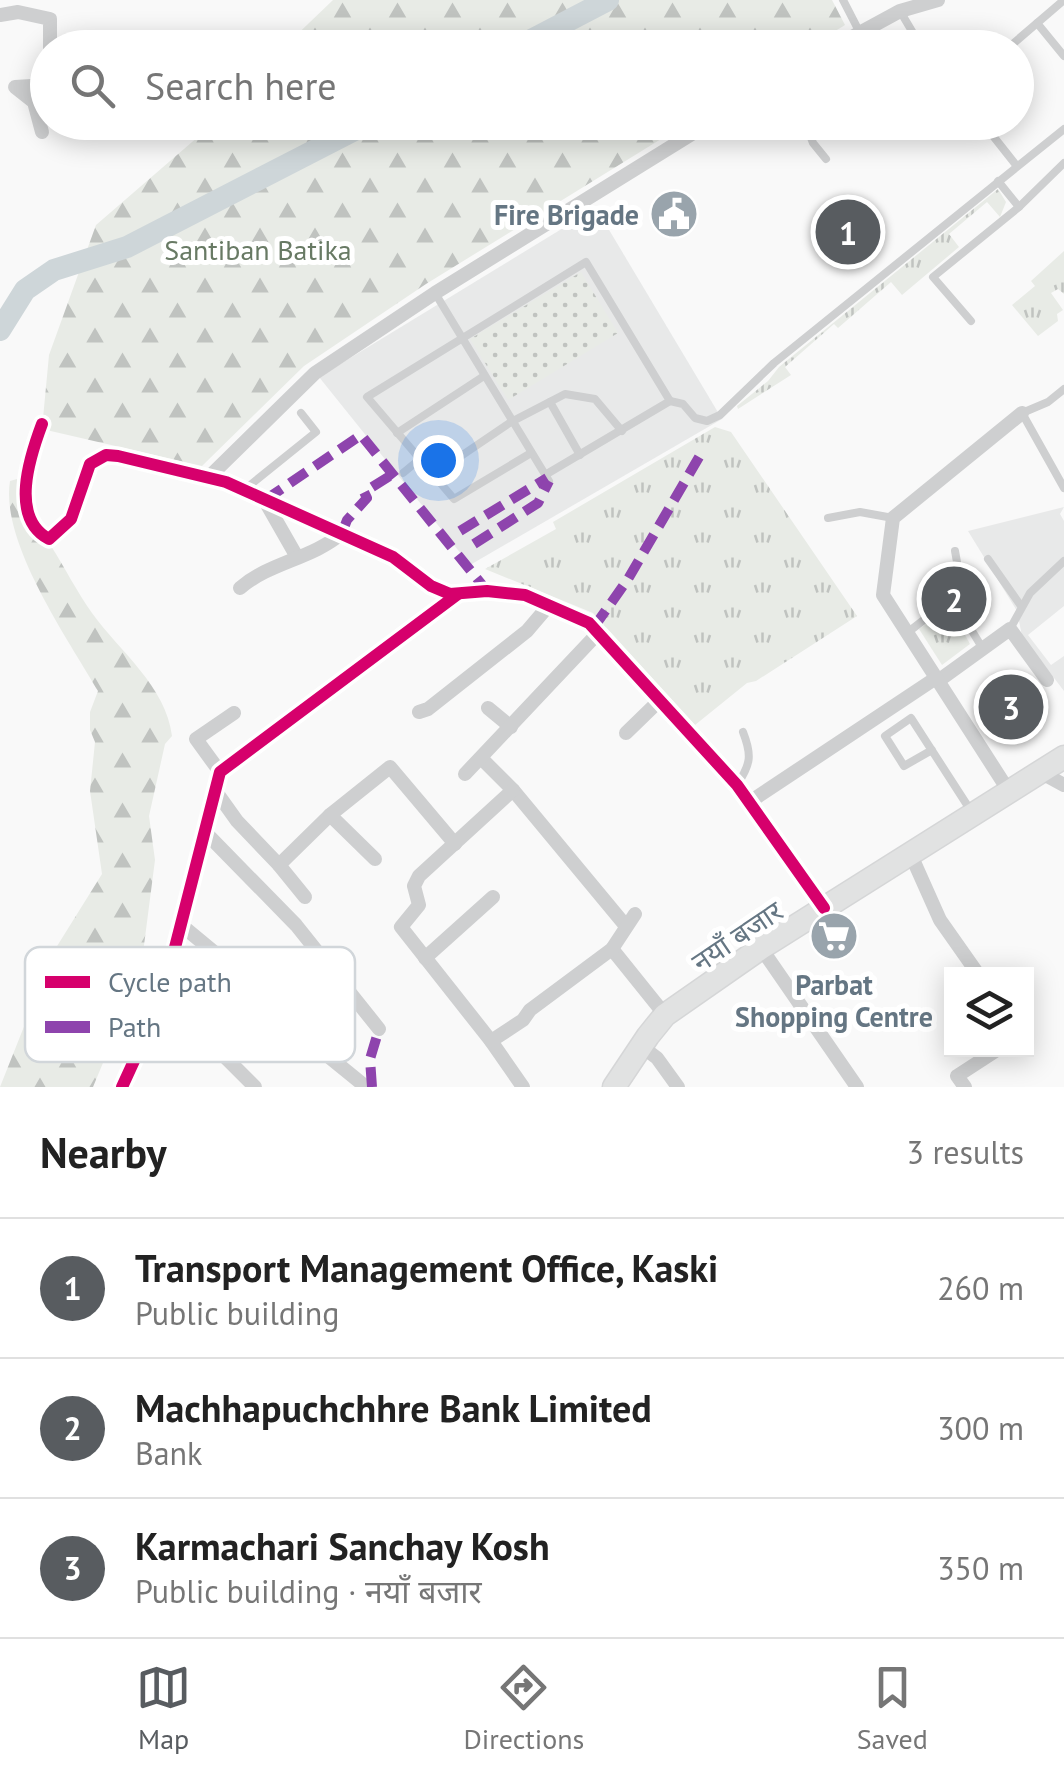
<!DOCTYPE html>
<meta charset="utf-8">
<style>
:root{--surface:#fff;--page:#f2f2f2;--text:#222;--muted:#767676;--line:#e0e0e0;--accent:#585c60}
body{margin:0;font-family:"PT Sans","Noto Sans Devanagari",sans-serif;background:var(--page);color:var(--text)}
.controls{position:absolute;right:30px;bottom:30px;display:grid;overflow:hidden;border-radius:0px;box-shadow:0 5px 25px #0003}
.controls button{width:90px;height:90px;display:grid;place-items:center;padding:0;border:0;border-bottom:2px solid var(--line);background:var(--surface);color:var(--text);font:50px sans-serif}
.you{position:absolute;left:438px;top:460px;width:35px;height:35px;margin:-25px;border:8px solid #fff;border-radius:50%;background:#1a73e8;box-shadow:0 0 0 15px #1a73e833}
.badge{display:grid;place-items:center;width:65px;height:65px;border-radius:50%;background:var(--accent);color:#fff;font-size:32px;font-weight:700}
.pin{position:absolute;translate:-50% -50%;border:5px solid #fff;box-shadow:0 2px 10px #0006}
.list{margin:0;padding:0;list-style:none}
h2{display:flex;justify-content:space-between;align-items:center;height:130px;margin:0;padding:0 40px;font-size:42px}
h2 small{font-size:32px;font-weight:400;color:var(--muted)}
.list li{display:grid;grid-template-columns:65px 1fr auto;gap:30px;align-items:center;box-sizing:border-box;height:140px;padding:0 40px;border-top:2px solid var(--line)}
.list b{display:block;font-size:38px;white-space:nowrap}
.list p{margin:0;font-size:32px;white-space:nowrap;color:var(--muted)}
.list em{font-size:32px;font-style:normal;color:var(--muted)}
.icon{flex:none;width:55px;height:55px;fill:none;stroke:currentColor;stroke-width:2;stroke-linecap:round;stroke-linejoin:round}
.map{position:relative;flex:none;width:1064px;height:1087px;overflow:hidden}
.search{position:absolute;background:var(--surface);box-shadow:0 5px 25px #0003;left:30px;right:30px;top:30px;height:110px;display:flex;align-items:center;gap:25px;box-sizing:border-box;padding:0 35px;border-radius:55px;color:var(--muted);font-size:38px}
.sheet{height:550px;background:var(--surface)}
nav{display:flex;justify-content:space-around;align-items:center;box-sizing:border-box;height:140px;border-top:2px solid var(--line);background:var(--surface);font-size:28px;color:var(--muted)}
nav a{display:grid;justify-items:center;gap:5px}
nav .on{color:var(--accent)}
.map>svg:first-child{display:block}
.built{fill:#e8e9e9}
.grass{fill:url(#grass-tufts)}
.forest{fill:url(#forest-firs)}
.park{fill:url(#park-dots)}
.lines{fill:none;stroke-linecap:round;stroke-linejoin:round}
.river{stroke:#ced6d9;stroke-width:22}
.primary-casing{stroke:#d5d6d7;stroke-width:25}
.lane{stroke:#cecfd0;stroke-width:8}
.street{stroke:#cecfd0;stroke-width:14}
.primary{stroke:#e1e2e2;stroke-width:22}
.quiet{stroke:#8e44ad;stroke-width:10;stroke-dasharray:20 10;stroke-linecap:butt}
.cycleway-casing{stroke:#fff;stroke-width:19}
.cycleway{stroke:#d6006c;stroke-width:12}
.labels{text-anchor:middle;dominant-baseline:central;stroke-width:10;stroke-linejoin:round;paint-order:stroke}
.poi-label{font-size:28px;font-weight:bold;fill:#657683;stroke:#fff;text-anchor:end}
.park-label{font-size:28px;fill:#687a64;stroke:#fff}
.street-label{font-size:28px;fill:#657683;stroke:#fff}
.key{fill:#fff;stroke:#d1d6da;stroke-width:2.5}
.key-label{font-size:28px;fill:#657683}
</style>
<div class="map">
<svg width="1064" height="1087" viewBox="0 0 1064 1087">
<defs>
<pattern id="grass-tufts" width="24" height="20" patternUnits="userSpaceOnUse" patternTransform="scale(2.5)"><rect width="24" height="20" fill="#e8ebe6"/><path d="M3 7l-1-3M5 7V3M7 7l1-3M15 17l-1-3M17 17v-4M19 17l1-3" fill="none" stroke="#c0c3c0"/></pattern>
<pattern id="forest-firs" width="22" height="20" patternUnits="userSpaceOnUse" patternTransform="scale(2.5)"><rect width="22" height="20" fill="#e8ebe6"/><path d="M5 1l3.5 6h-7zM16 11l3.5 6h-7z" fill="#c0c3c0"/></pattern>
<pattern id="park-dots" width="8" height="8" patternUnits="userSpaceOnUse" patternTransform="scale(2.5)"><rect width="8" height="8" fill="#e8ebe6"/><path d="M2 2h.1M6 6h.1" fill="none" stroke="#c0c3c0" stroke-width="1.8" stroke-linecap="round"/></pattern>
</defs>
<rect width="100%" height="100%" fill="#f9f9f9"/>
<g class="built">
<path d="M 596,208 L 722,419 L 470,565 L 319,377 Z"/>
<path d="M 1064,507 L 1060,514 L 1064,521 L 1064,606 L 1028,635 L 1051,665 L 1064,656 L 1064,691 L 1022,636 L 1017,611 L 968,531 Z"/>
</g>
<g class="grass">
<path d="M 998,189 L 1006,202 L 1000,217 L 987,202 L 949,234 L 959,247 L 902,295 L 891,282 L 838,328 L 834,324 L 785,367 L 791,375 L 738,409 L 737,406 L 768,381 L 779,367 Z"/>
<path d="M 1064,251 L 1064,294 L 1058,289 L 1051,293 L 1063,310 L 1057,314 L 1058,321 L 1038,336 L 1012,305 L 1035,286 L 1031,281 Z"/>
<path d="M 715,427 L 731,432 L 857,616 L 756,681 L 747,683 L 695,725 L 593,613 L 485,569 L 556,529 L 553,522 Z"/>
<path d="M 933,619 L 964,633 L 970,644 L 942,665 L 919,629 Z"/>
</g>
<g class="forest">
<path d="M 333,0 L 832,0 L 845,25 L 808,48 L 284,47 Z"/>
<path d="M 214,123 L 687,123 L 426,284 L 304,366 L 202,466 L 42,429 L 49,355 L 96,225 Z"/>
<path d="M 17,479 L 43,542 L 51,546 C 65,568 77,592 92,613 C 120,652 166,686 172,736 L 165,744 L 149,816 L 155,860 L 143,953 L 127,1005 L 93,1087 L 0,1087 L 54,951 L 102,874 L 90,791 L 95,742 L 90,730 L 90,712 L 98,691 C 68,639 0,542 10,481 Z"/>
</g>
<path class="park" d="M 581,272 L 618,333 L 508,400 L 470,339 Z"/>
<g class="lines">
<g class="river">
<path d="M 516,48 L 608,0"/>
<path d="M 0,330 L 25,290 L 54,270 L 127,247 L 370,122"/>
</g>
<g class="primary-casing">
<path id="primary" d="M 614,1087 L 648,1036 L 665,1015 L 761,948 L 1064,757"/>
</g>
<g class="lane">
<path d="M 843,0 L 859,31"/>
<path d="M 900,11 L 922,48"/>
<path d="M 1037,23 L 1064,56"/>
<path d="M 896,48 L 912,36"/>
<path d="M 1008,48 L 1064,0"/>
<path d="M 805,122 L 813,143 L 826,159"/>
<path d="M 982,122 L 1016,165"/>
<path d="M 998,181 L 1019,207"/>
<path d="M 435,293 L 549,481"/>
<path d="M 971,321 L 933,277 L 1019,207 L 1064,163"/>
<path d="M 1064,389 L 1048,402 L 1022,413 L 1064,488"/>
<path d="M 670,401 L 683,404 L 695,418 L 707,421 L 720,415 L 774,363 L 1064,129"/>
<path d="M 550,402 L 580,455"/>
<path d="M 397,433 L 484,376"/>
<path d="M 531,453 L 454,499 L 367,397 L 586,262 L 670,401 L 545,475"/>
<path d="M 403,473 L 420,459"/>
<path d="M 433,475 L 511,422 L 565,394 L 595,399 L 622,431"/>
<path d="M 244,490 L 316,432 L 301,413"/>
<path d="M 828,518 L 860,512 L 893,518"/>
<path d="M 988,559 L 1021,606"/>
<path d="M 934,612 L 957,562 L 955,551"/>
<path d="M 1010,629 L 1030,593 L 1064,561"/>
<path d="M 907,633 L 934,612 L 972,631 L 983,649"/>
<path d="M 932,750 L 904,766 L 885,736 L 911,718 L 971,811"/>
<path d="M 737,785 C 751,764 752,755 743,732"/>
</g>
<g class="street">
<path d="M 0,15 L 18,12 L 50,19 L 50,48"/>
<path d="M 832,48 L 900,11 L 938,0"/>
<path d="M 42,132 L 34,102 L 15,87 L 48,85"/>
<path d="M 42,424 C 30,456 9,518 49,539 L 71,519 L 90,464 L 106,455 L 118,456 L 226,482 L 393,557 L 431,586 L 450,594 L 487,591 L 525,595 L 589,623 L 737,785 L 824,908"/>
<path d="M 209,477 L 315,373 L 435,293 L 711,122"/>
<path d="M 265,501 L 297,557"/>
<path d="M 240,588 C 270,562 312,559 342,533"/>
<path d="M 938,681 L 1010,629 L 1047,680"/>
<path d="M 488,708 L 511,727"/>
<path d="M 419,712 L 428,709 L 527,631 L 550,604"/>
<path d="M 626,733 L 661,699"/>
<path d="M 481,758 L 513,790 L 625,925"/>
<path d="M 220,772 L 196,739 L 234,713"/>
<path d="M 1042,773 L 1064,785"/>
<path d="M 465,774 L 600,631"/>
<path d="M 513,790 L 419,876 L 414,886 L 419,905 L 401,927 L 491,1041 L 523,1087"/>
<path d="M 217,793 L 237,821 L 279,865 L 330,815"/>
<path d="M 1010,793 L 883,595 L 893,518 L 1022,413"/>
<path d="M 751,801 L 936,678"/>
<path d="M 203,830 L 296,925 L 379,1029"/>
<path d="M 911,855 L 940,920 L 978,974"/>
<path d="M 375,859 L 330,815 L 390,767 L 455,844"/>
<path d="M 279,865 L 305,897"/>
<path d="M 180,924 L 238,972 L 251,975 L 323,1052 L 366,1087"/>
<path d="M 761,948 L 857,1087"/>
<path d="M 612,949 L 665,1015"/>
<path d="M 425,958 L 493,897"/>
<path d="M 161,1002 L 216,1048 L 255,1087"/>
<path d="M 491,1041 L 523,1020 L 530,1010 L 612,949 L 635,914"/>
<path d="M 641,1046 L 657,1058 L 678,1087"/>
<path d="M 122,1087 L 161,1002 L 220,772 L 458,594"/>
<path d="M 965,1087 L 957,1076 L 997,1050"/>
</g>
<use href="#primary" class="primary"/>
<g class="quiet">
<path d="M 265,500 L 361,435 L 487,591"/>
<path d="M 460,531 L 547,478"/>
<path d="M 342,533 L 347,520 L 367,498 L 364,492 L 393,474"/>
<path d="M 474,544 L 538,503 L 549,481"/>
<path d="M 594,627 L 628,579 L 702,452"/>
<path d="M 372,1087 L 370,1059 L 379,1029"/>
</g>
<g class="cycleway-casing">
<g id="cycleway">
<path d="M 42,424 C 30,456 9,518 49,539 L 71,519 L 90,464 L 106,455 L 118,456 L 226,482 L 393,557 L 431,586 L 450,594 L 487,591 L 525,595 L 589,623 L 737,785 L 824,908"/>
<path d="M 122,1087 L 161,1002 L 220,772 L 458,594"/>
</g>
</g>
<use href="#cycleway" class="cycleway"/>
</g>
<defs>
<g id="civic-disc" transform="scale(2.5)"><circle r="9.5" fill="#99a4ac" stroke="#fff"/><path d="M-.6-6.5H3V-4.5H.6V-3L4-1V1h2V6H-6V1h2V-1L-.6-3ZM-1.2 2.5V6h2.4V2.5Z" fill="#fff"/></g>
<g id="supermarket-disc" transform="scale(2.5)"><circle r="9.5" fill="#99a4ac" stroke="#fff"/><path d="M-6-5.5h2.5l.6 2H6L4.5 2H-2.5L-4.4-4H-6ZM-1.5 3.2a1.3 1.3 0 1 0 .1 0ZM3 3.2a1.3 1.3 0 1 0 .1 0Z" fill="#fff"/></g>
</defs>
<g fill-rule="evenodd">
<use href="#civic-disc" x="674" y="214"/>
<use href="#supermarket-disc" x="834" y="936"/>
</g>
<g class="labels">
<g class="poi-label">
<text x="639" y="214">Fire Brigade</text>
<text x="834" y="984" text-anchor="middle">Parbat<tspan x="834" dy="32">Shopping Centre</tspan></text>
</g>
<g class="park-label">
<text x="258" y="249">Santiban Batika</text>
</g>
<g class="street-label">
<text transform="translate(737 936) rotate(-34)">नयाँ बजार</text>
</g>
</g>
<rect x="25" y="947" width="330" height="115" rx="15" class="key"/>
<rect x="45" y="976" width="45" height="12" fill="#d6006c"/>
<rect x="45" y="1021" width="45" height="12" fill="#8e44ad"/>
<g class="key-label">
<text x="108" y="992">Cycle path</text>
<text x="108" y="1037">Path</text>
</g>
</svg>
<div class="controls">
<button><svg class="icon" aria-label="layers" viewBox="0 0 24 24"><path d="M12 4l9 5-9 5-9-5zM3 14l9 5 9-5"/></svg></button>
</div>
<div class="you"></div>
<div class="pin badge" style="left:848px;top:232px">1</div>
<div class="pin badge" style="left:954px;top:599px">2</div>
<div class="pin badge" style="left:1011px;top:707px">3</div>
<div class="search"><svg class="icon" aria-label="search" viewBox="0 0 24 24"><circle cx="10" cy="10" r="6"/><path d="M15 15l6 6"/></svg>Search here</div>
</div>
<section class="sheet">
<h2>Nearby<small>3 results</small></h2>
<ul class="list">
<li><span class="badge">1</span><div><b>Transport Management Office, Kaski</b><p>Public building</p></div><em>260 m</em></li>
<li><span class="badge">2</span><div><b>Machhapuchchhre Bank Limited</b><p>Bank</p></div><em>300 m</em></li>
<li><span class="badge">3</span><div><b>Karmachari Sanchay Kosh</b><p>Public building · नयाँ बजार</p></div><em>350 m</em></li>
</ul>
</section>
<nav>
<a class="on"><svg class="icon" aria-label="map" viewBox="0 0 24 24"><path d="M3 6l6-2 6 2 6-2v14l-6 2-6-2-6 2zM9 4v14M15 6v14"/></svg>Map</a>
<a><svg class="icon" aria-label="directions" viewBox="0 0 24 24"><path d="M12 3l9 9-9 9-9-9zM9 14v-3h6M13 9l2 2-2 2"/></svg>Directions</a>
<a><svg class="icon" aria-label="saved" viewBox="0 0 24 24"><path d="M7 4h10v16l-5-4-5 4z"/></svg>Saved</a>
</nav>
